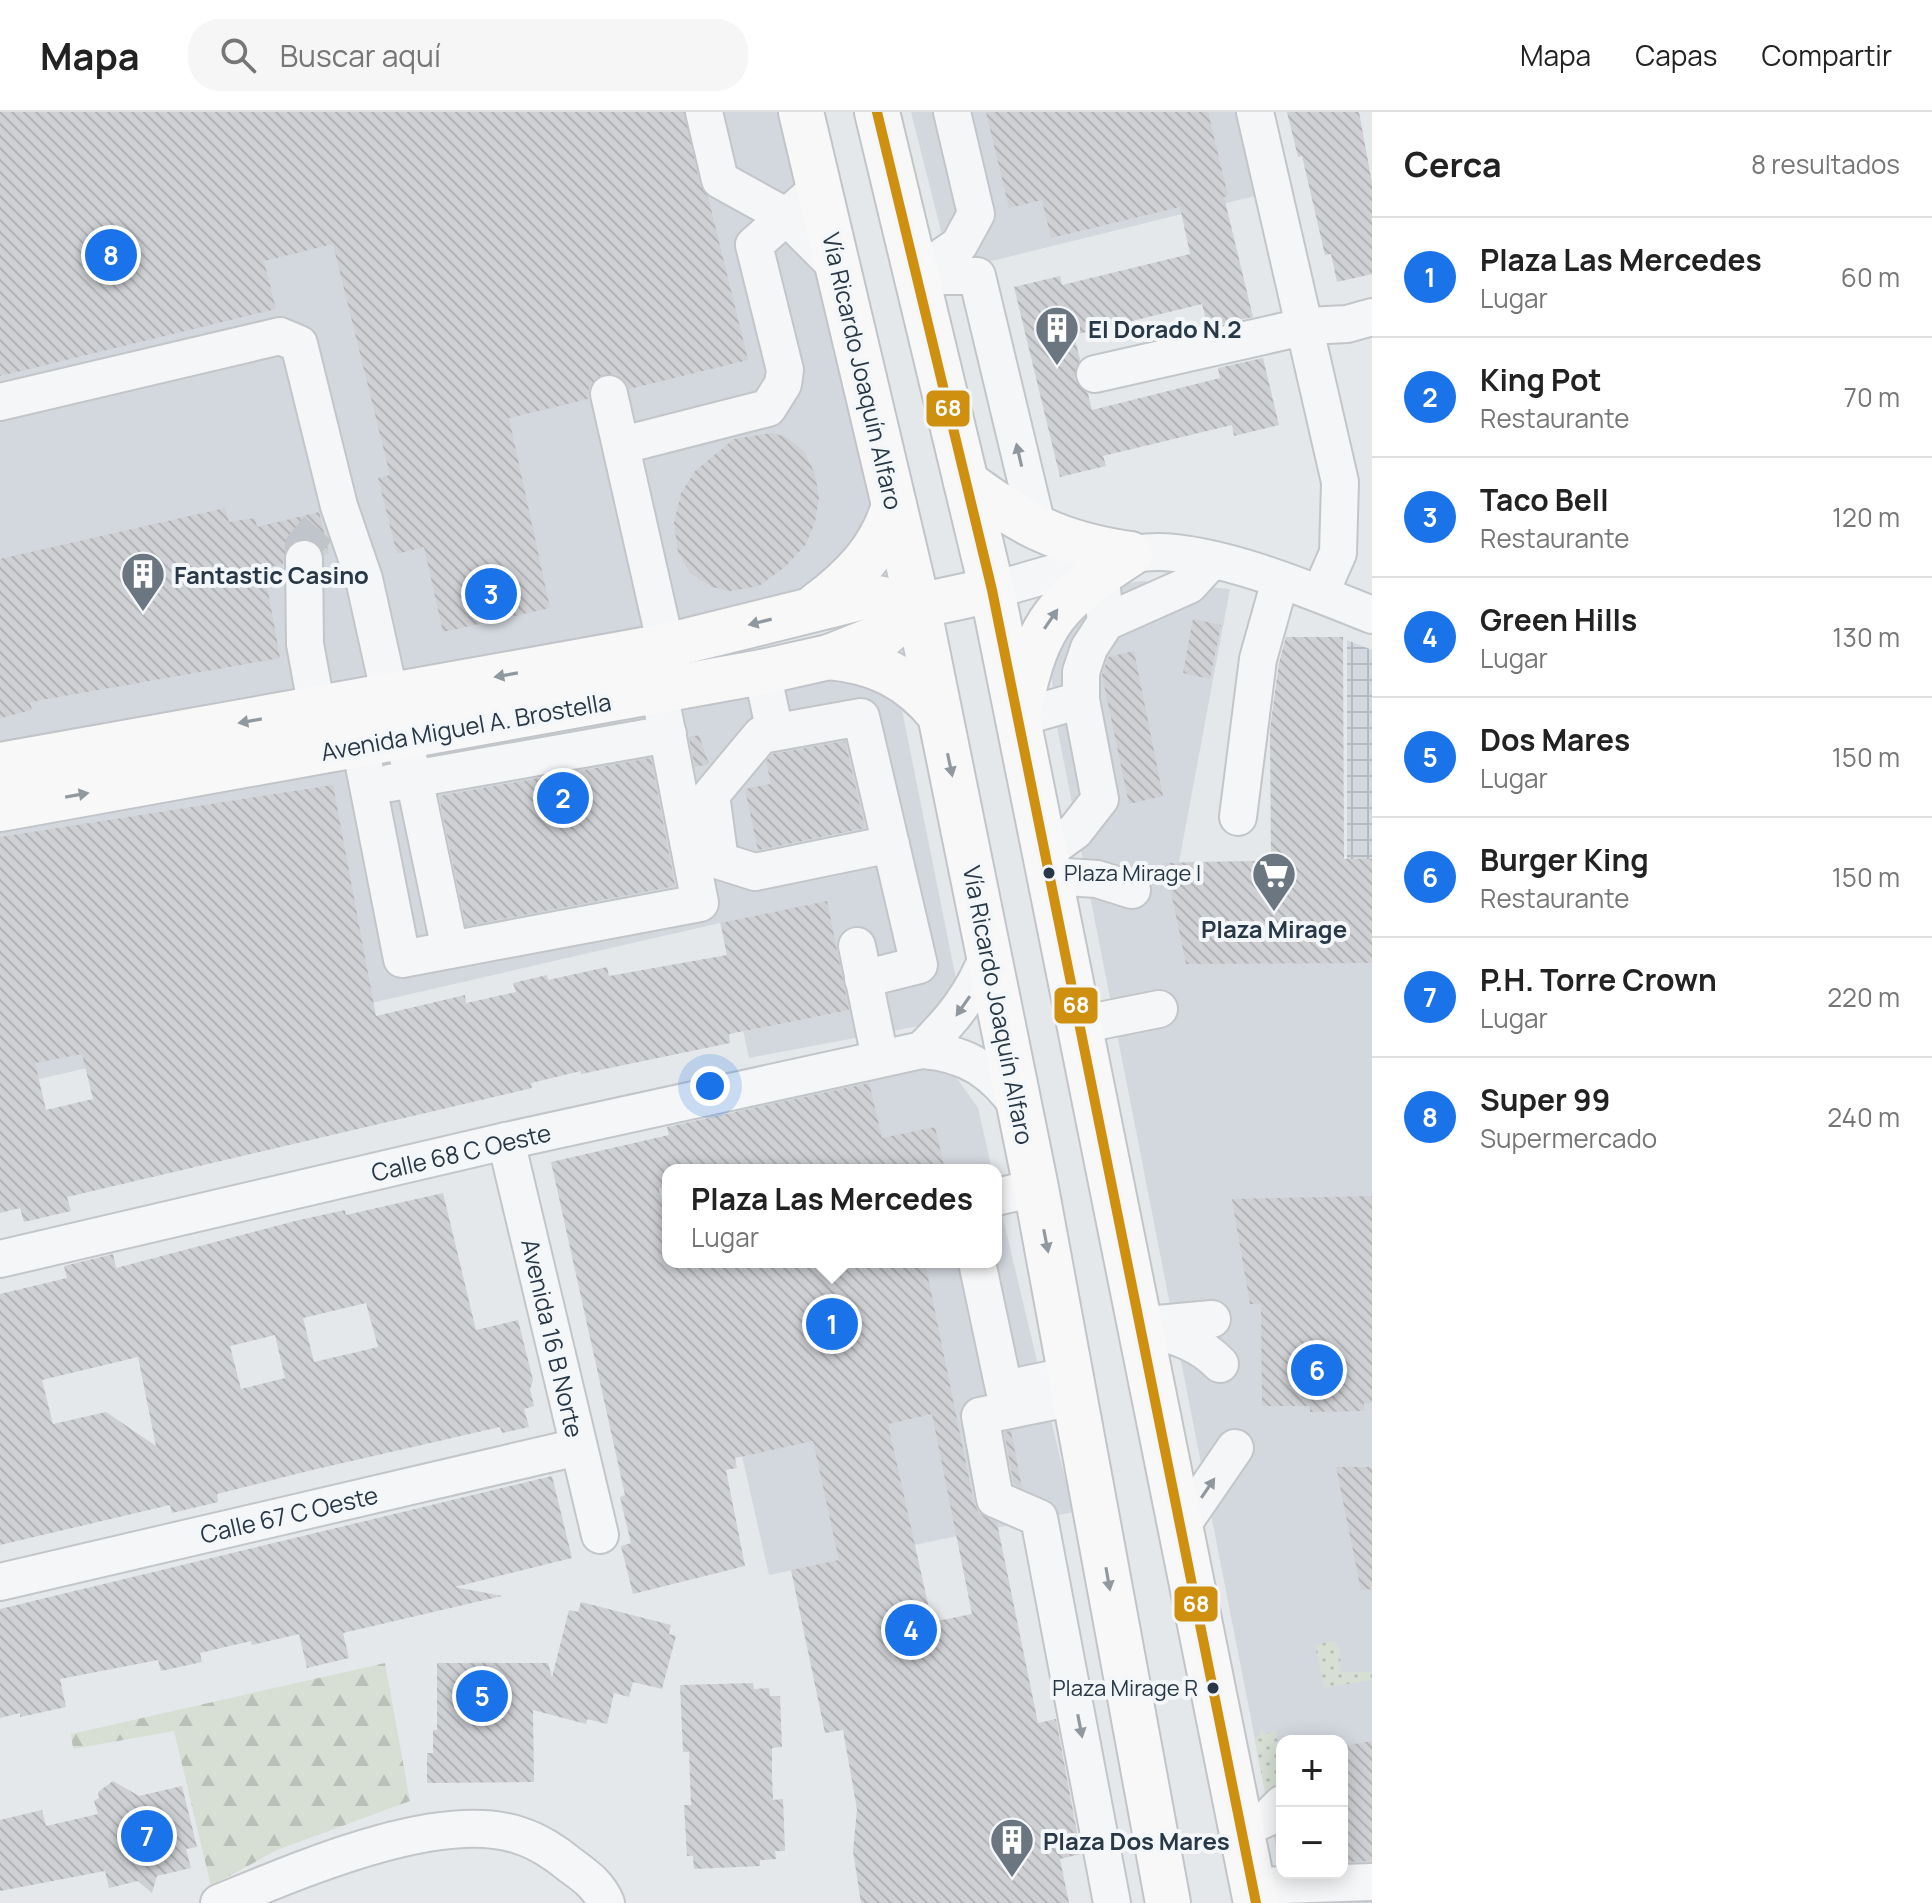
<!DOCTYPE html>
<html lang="es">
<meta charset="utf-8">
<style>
:root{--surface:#fff;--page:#f6f6f6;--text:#222;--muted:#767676;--line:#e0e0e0;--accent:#1a73e8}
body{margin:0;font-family:Manrope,sans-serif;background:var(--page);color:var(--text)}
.controls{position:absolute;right:24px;bottom:24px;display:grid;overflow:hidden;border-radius:16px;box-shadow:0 4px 20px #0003}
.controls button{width:72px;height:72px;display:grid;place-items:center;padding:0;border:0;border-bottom:2px solid var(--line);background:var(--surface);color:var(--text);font:40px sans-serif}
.you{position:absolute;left:710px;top:974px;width:28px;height:28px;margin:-20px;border:6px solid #fff;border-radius:50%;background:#1a73e8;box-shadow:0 0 0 12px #1a73e833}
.badge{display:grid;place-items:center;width:52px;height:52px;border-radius:50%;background:var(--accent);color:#fff;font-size:26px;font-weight:700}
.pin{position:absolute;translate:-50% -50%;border:4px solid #fff;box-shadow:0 2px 8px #0006}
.popup{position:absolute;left:662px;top:1052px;width:340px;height:104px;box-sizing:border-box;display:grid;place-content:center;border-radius:16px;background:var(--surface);filter:drop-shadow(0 2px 6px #0005);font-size:26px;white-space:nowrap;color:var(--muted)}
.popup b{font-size:30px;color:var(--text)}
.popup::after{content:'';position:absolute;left:50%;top:100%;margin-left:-16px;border:16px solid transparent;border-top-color:var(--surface)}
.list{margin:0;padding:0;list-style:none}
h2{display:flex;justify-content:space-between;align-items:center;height:104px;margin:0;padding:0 32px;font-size:34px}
h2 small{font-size:26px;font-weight:400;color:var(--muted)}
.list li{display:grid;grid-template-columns:52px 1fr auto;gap:24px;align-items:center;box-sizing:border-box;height:120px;padding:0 32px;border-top:2px solid var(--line)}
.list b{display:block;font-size:30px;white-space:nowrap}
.list p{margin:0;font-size:26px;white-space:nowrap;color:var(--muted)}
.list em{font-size:26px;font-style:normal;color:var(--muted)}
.icon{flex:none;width:44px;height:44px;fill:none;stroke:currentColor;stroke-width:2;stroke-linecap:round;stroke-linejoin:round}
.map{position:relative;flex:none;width:1372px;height:1791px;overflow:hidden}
header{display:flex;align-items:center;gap:48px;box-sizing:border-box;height:112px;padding:0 40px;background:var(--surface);border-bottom:2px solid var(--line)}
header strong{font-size:38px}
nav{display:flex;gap:44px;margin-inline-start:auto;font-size:28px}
.search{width:560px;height:72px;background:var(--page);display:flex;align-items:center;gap:20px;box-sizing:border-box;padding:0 28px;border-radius:32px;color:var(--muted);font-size:30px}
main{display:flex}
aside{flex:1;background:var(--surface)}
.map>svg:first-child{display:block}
.built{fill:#d3d8de;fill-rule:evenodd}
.industrial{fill:url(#industrial-grid)}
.grass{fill:url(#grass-dots)}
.forest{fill:url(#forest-firs)}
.building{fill:url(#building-back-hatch);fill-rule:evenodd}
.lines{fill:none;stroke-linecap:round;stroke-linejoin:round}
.minor-tunnel{stroke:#bfc5ca;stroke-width:36;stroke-dasharray:36 18;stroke-linecap:butt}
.minor-casing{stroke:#c3c6c9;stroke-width:40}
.major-casing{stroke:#c1c5c9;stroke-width:48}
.minor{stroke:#f5f6f7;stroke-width:36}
.major{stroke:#f8f8f9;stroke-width:44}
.bus-1-casing{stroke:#f4f7f9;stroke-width:16}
.bus-1{stroke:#ce900e;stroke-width:10}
.oneway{fill:#8f979f}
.oneway2{fill:#9098a0}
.bus-dot{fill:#293847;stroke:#f4f7f9;stroke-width:3}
.labels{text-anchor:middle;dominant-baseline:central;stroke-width:8;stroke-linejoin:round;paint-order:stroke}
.bus-label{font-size:22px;fill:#293847;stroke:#f4f7f9;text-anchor:start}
.poi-label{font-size:24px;font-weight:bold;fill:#293847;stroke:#f4f7f9;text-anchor:start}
.street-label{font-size:24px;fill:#293847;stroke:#f4f7f9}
.line-badge{stroke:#f4f7f9;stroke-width:3}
.badge-label{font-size:22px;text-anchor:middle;font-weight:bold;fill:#fff}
</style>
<header>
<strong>Mapa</strong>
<div class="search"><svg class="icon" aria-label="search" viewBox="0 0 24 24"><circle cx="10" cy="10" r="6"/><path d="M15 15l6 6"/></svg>Buscar aquí</div>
<nav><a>Mapa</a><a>Capas</a><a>Compartir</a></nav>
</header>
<main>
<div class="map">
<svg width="1372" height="1791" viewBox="0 0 1372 1791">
<defs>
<pattern id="industrial-grid" width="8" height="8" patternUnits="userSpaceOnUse" patternTransform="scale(2)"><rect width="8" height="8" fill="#d3d8de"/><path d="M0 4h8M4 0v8" fill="none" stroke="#b5bac0"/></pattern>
<pattern id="grass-dots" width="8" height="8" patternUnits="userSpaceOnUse" patternTransform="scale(2)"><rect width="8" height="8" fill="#d7dfd5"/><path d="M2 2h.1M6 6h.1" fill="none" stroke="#b9c0b8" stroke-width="1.8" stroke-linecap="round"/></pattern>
<pattern id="forest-firs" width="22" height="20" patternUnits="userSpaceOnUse" patternTransform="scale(2)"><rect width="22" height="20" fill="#d7dfd5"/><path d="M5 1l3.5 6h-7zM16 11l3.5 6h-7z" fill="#b9c0b8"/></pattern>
<pattern id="building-back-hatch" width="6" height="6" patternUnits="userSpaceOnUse" patternTransform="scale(2)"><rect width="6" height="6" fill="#ced0d3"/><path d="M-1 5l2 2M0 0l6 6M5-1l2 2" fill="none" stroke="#b1b3b6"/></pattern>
</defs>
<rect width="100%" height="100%" fill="#e5e8eb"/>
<g class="built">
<path d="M 0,0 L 801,0 L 894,393 L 839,476 L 0,653 Z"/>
<path d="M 911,0 L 1247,0 L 1255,84 L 951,159 Z"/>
<path d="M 1142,469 L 1230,477 L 1179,750 L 1372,747 L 1372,1791 L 1287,1791 L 1057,615 L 1050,552 L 1059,519 L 1118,472 ZM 1282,1629 L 1342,1629 L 1342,1761 L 1282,1761 Z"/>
<path d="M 847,564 L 859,568 L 902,598 L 958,877 L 924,913 L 749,946 L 720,811 L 0,976 L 0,697 L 403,624 L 677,600 Z"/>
<path d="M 946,951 L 978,996 L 992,1058 L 749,1058 L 735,997 Z"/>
<path d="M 996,1077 L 1073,1400 L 769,1463 L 698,1150 L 996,1150 Z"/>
</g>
<path class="industrial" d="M 1347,528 L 1372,538 L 1372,747 L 1347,747 Z"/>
<g class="grass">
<path d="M 1334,1529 L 1340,1538 L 1341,1560 L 1372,1560 L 1372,1568 L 1324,1576 L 1315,1533 Z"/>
<path d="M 1262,1616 L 1265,1623 L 1276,1618 L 1282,1661 L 1275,1684 L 1267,1690 L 1255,1630 Z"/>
</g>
<path class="forest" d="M 385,1551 L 410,1689 L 277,1738 L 211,1774 L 174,1619 L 73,1637 L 71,1622 Z"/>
<g class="building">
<path d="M 0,0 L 684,0 L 700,73 L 708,85 L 748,248 L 629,277 L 616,262 L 604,262 L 589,275 L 588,287 L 509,306 L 550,496 L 443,520 L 424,435 L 397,442 L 378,366 L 390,363 L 333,132 L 264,149 L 276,197 L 0,264 Z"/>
<path d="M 986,0 L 1208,0 L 1228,84 L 1224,85 L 1253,205 L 1208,215 L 1202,192 L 1074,223 L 1080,248 L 1075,267 L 1088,282 L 1092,298 L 1220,266 L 1218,256 L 1263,246 L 1279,313 L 1234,324 L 1232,313 L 1103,344 L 1106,354 L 1060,365 L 1014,175 L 1060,164 L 1062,173 L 1190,142 L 1180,95 L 1051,126 L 1042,88 L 1009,96 Z"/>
<path d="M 1287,0 L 1359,0 L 1372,71 L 1372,162 L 1337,170 L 1331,142 L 1325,143 L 1302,44 L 1298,45 Z"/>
<path d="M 772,321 L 786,325 L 804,339 L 815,362 L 819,386 L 815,410 L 806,432 L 786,454 L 759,474 L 730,479 L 712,475 L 690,461 L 678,440 L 674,411 L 681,381 L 695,359 L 734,327 Z"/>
<path d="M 225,396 L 229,410 L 255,406 L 257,415 L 319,400 L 329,442 L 324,443 L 315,429 L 303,426 L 286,436 L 283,452 L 264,456 L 280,546 L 30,590 L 32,598 L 0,606 L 0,447 Z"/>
<path d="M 1193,507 L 1221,513 L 1210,567 L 1183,561 Z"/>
<path d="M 1286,525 L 1343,525 L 1344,747 L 1372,747 L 1372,851 L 1186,852 L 1165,751 L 1271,749 L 1270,617 L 1279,551 Z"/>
<path d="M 1134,539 L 1163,684 L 1129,692 L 1102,563 L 1108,545 Z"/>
<path d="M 699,623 L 709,652 L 695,655 L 689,625 Z"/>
<path d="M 845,629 L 865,716 L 758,738 L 745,677 L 771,672 L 766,649 L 772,642 Z"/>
<path d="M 651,646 L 675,774 L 466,814 L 439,684 Z"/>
<path d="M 333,673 L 376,904 L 465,883 L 466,891 L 516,880 L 513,871 L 547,863 L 548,868 L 607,855 L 609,864 L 727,843 L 721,811 L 827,789 L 849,898 L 729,922 L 730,931 L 581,962 L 581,959 L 531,971 L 532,976 L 67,1085 L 71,1099 L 24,1110 L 20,1096 L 0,1101 L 0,725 ZM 82,942 L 93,987 L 46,998 L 35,951 Z"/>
<path d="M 869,971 L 882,1026 L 935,1015 L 945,1058 L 668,1058 L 668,1075 L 659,1077 L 668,1113 L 668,1150 L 925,1150 L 974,1391 L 979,1401 L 997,1411 L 1038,1611 L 1056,1607 L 1081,1742 L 1060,1747 L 1069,1791 L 861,1791 L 853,1739 L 857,1697 L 843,1618 L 825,1621 L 791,1458 L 839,1448 L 813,1329 L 735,1346 L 737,1356 L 726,1358 L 745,1454 L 633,1482 L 621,1434 L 631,1431 L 620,1385 L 625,1383 L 551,1050 L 669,1023 L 667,1015 ZM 932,1302 L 972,1502 L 932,1510 L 888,1312 Z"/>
<path d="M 443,1081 L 476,1218 L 518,1208 L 533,1268 L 530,1277 L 534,1294 L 524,1297 L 529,1315 L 502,1321 L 500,1315 L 308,1359 L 217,1382 L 218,1390 L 172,1401 L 170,1393 L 0,1433 L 0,1182 L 67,1166 L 64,1154 L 113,1142 L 116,1156 L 299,1108 L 345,1098 L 346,1103 ZM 366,1191 L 378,1235 L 314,1250 L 303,1206 ZM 275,1223 L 285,1266 L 241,1277 L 230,1234 ZM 138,1245 L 156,1334 L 106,1300 L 53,1312 L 42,1268 Z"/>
<path d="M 1372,1084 L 1372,1291 L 1364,1291 L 1364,1299 L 1310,1300 L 1310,1294 L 1262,1294 L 1261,1192 L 1250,1192 L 1232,1087 Z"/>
<path d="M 1011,1319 L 1022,1376 L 1014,1372 L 1004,1320 Z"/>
<path d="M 1336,1355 L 1372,1355 L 1372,1477 L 1361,1478 Z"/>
<path d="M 552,1364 L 572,1446 L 455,1475 L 502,1484 L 343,1521 L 349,1546 L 307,1556 L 299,1522 L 252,1533 L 251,1529 L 200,1541 L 202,1550 L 161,1559 L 158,1548 L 60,1567 L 66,1595 L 20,1605 L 20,1601 L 0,1606 L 0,1497 Z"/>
<path d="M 581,1490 L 671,1513 L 669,1522 L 676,1524 L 662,1577 L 633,1570 L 629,1585 L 614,1581 L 607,1612 L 587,1607 L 586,1612 L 533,1598 L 534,1670 L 427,1671 L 427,1641 L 433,1641 L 433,1618 L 437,1618 L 437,1551 L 548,1551 L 552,1565 L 569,1498 L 578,1500 Z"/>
<path d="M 753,1571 L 754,1577 L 769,1576 L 770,1584 L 780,1584 L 782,1635 L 772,1636 L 772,1663 L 773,1688 L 783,1687 L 785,1739 L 775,1739 L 776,1747 L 760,1748 L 760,1754 L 694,1757 L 693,1744 L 687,1744 L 684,1693 L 691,1693 L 689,1640 L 683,1640 L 680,1573 Z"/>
<path d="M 1372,1629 L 1372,1749 L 1342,1750 L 1342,1634 Z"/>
<path d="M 113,1669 L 139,1684 L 182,1674 L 197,1735 L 186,1737 L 191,1756 L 157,1764 L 152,1781 L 138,1769 L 109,1776 L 105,1759 L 0,1779 L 0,1708 L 42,1698 L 46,1714 L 98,1702 L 94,1689 L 99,1686 L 98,1680 Z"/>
</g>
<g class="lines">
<path class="minor-tunnel" d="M 304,447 L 303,434 L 322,412"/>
<g class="minor-casing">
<g id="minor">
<path d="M 704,0 L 720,68 L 787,105 L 838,156"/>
<path d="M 1255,0 L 1340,370 L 1338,441 L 1320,482"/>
<path d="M 914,164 L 977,164 L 1038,418"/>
<path d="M 914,164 L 959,133 L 976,102 L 952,0"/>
<path d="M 1095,262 L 1307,214 L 1347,212 L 1372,205"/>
<path d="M 609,282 L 666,534"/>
<path d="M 0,290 L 280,224 L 299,232 L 339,394 L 364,467 L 390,584 L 414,666 L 450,838"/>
<path d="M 623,333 L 768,296 L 783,272 L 785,258 L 754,133 L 819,76"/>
<path d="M 304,447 L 305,532 L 317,597"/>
<path d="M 992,478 C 1040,467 1113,439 1160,440 C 1225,442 1312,479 1372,503"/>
<path d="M 1106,510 L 1189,473 L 1211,449"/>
<path d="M 762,560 L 775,620"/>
<path d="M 1018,606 L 1081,588"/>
<path d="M 360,633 L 402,847 L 700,791 L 659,579"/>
<path d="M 390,671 L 668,622"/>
<path d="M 1238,705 L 1258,547 L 1280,469"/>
<path d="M 1046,740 L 1075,719 L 1100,687 L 1081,588 L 1081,560 L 1089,536 L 1106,510 L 1100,462"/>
<path d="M 1051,764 L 1097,767 L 1132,778"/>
<path d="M 857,834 L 880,946"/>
<path d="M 863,867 L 919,853 L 861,605 L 761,623 L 711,683 L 720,749 L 755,760 L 891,732"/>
<path d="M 1079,913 L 1159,897"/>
<path d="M 922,938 C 953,907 974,881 989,841"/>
<path d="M 506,1029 L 600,1423"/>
<path d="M 996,1085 L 1036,1076"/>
<path d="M 0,1147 L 506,1029 L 922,938 C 967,941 995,960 1020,997"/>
<path d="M 977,1150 L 1004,1277 L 1048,1268"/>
<path d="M 1157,1212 L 1212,1207"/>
<path d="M 1139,1214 C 1170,1223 1197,1228 1220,1252"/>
<path d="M 1074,1285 L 980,1304 L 995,1387 L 1039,1406 L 1112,1791"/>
<path d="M 1180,1416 L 1235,1336"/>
<path d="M 0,1470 L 578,1335"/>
<path d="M 1241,1718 L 1269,1705 L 1282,1692"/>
<path d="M 1253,1774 L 1372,1770"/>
<path d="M 219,1791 C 295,1760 441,1695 521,1724 C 537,1729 556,1741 569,1752 C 585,1764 598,1772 606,1791"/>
</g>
</g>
<g class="major-casing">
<g id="major">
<path d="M 801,0 L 918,494 L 1036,1076 L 1168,1791"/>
<path d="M 877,0 L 992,478 L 1256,1791"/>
<path d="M 966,370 C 1022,412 1060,432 1130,442"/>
<path d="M 817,493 C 852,467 882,437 894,393"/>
<path d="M 829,545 C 875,549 910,566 939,602"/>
<path d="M 1020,595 C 1038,508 1057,490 1130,442"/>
<path d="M 0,653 L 666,534 L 868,484 L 918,494 L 992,478"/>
<path d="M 0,697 L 762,560 L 829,545 L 882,524 L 918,494"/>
</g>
</g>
<use href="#minor" class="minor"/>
<use href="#major" class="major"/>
<g class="bus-1-casing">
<path id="bus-1" d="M 877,0 L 992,478 L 1256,1791"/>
</g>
<use href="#bus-1" class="bus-1"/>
</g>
<defs><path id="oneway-solid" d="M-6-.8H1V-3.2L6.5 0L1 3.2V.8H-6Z" transform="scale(2)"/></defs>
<g class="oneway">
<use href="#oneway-solid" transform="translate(1019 343) rotate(-103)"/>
<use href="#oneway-solid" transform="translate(963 894) rotate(125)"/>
<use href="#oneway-solid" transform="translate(1208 1376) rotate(-56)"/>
<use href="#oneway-solid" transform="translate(1080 1614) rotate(79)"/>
</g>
<g class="oneway2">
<use href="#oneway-solid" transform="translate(1051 507) rotate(-56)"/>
<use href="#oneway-solid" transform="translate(760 510) rotate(166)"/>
<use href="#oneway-solid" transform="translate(506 563) rotate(170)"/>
<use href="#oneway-solid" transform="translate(250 609) rotate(170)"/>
<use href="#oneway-solid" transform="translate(950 653) rotate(78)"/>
<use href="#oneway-solid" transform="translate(77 683) rotate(-10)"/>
<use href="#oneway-solid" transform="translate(1046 1129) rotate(79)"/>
<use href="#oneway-solid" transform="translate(1108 1467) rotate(80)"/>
</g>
<defs>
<g id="building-pin" transform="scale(2.3)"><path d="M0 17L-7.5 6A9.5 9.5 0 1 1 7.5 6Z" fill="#6b7680" stroke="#f4f7f9"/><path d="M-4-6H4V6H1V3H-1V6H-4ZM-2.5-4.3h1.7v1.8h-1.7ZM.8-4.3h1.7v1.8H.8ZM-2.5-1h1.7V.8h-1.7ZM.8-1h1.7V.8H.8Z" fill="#fff"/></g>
<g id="supermarket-pin" transform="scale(2.3)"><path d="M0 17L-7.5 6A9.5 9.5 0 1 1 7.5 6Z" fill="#6b7680" stroke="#f4f7f9"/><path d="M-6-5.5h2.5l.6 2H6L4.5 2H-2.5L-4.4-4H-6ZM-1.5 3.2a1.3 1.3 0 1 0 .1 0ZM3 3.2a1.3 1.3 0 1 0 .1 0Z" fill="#fff"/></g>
</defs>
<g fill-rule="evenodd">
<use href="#building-pin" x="1057" y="216"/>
<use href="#building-pin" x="143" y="462"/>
<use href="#supermarket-pin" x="1274" y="762"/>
<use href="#building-pin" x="1012" y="1728"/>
</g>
<g class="bus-dot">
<circle cx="1049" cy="761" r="7"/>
<circle cx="1213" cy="1576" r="7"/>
</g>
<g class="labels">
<g class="bus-label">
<text x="1064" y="761">Plaza Mirage I</text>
<text x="1198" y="1576" text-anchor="end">Plaza Mirage R</text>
</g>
<g class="poi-label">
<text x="1088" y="216">El Dorado N.2</text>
<text x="174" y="462">Fantastic Casino</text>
<text x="1274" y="816" text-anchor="middle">Plaza Mirage</text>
<text x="1043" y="1728">Plaza Dos Mares</text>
</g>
<g class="street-label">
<text transform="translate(863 259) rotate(77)">Vía Ricardo Joaquín Alfaro</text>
<text transform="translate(466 614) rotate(-10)">Avenida Miguel A. Brostella</text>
<text transform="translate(999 893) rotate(79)">Vía Ricardo Joaquín Alfaro</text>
<text transform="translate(461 1040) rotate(-13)">Calle 68 C Oeste</text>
<text transform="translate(553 1226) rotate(77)">Avenida 16 B Norte</text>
<text transform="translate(289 1402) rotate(-13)">Calle 67 C Oeste</text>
</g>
</g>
<g class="line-badge">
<rect x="925" y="277" width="46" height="39" rx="8" fill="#ce900e"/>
<rect x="1053" y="874" width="46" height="39" rx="8" fill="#ce900e"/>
<rect x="1173" y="1473" width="46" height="38" rx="8" fill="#ce900e"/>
</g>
<g class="badge-label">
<text x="948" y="304">68</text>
<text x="1076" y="901">68</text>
<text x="1196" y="1500">68</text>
</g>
</svg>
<div class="controls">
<button>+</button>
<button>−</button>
</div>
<div class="you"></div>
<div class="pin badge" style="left:832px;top:1212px">1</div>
<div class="popup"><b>Plaza Las Mercedes</b>Lugar</div>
<div class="pin badge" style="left:563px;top:686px">2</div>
<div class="pin badge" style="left:491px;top:482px">3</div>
<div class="pin badge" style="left:911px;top:1518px">4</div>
<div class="pin badge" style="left:482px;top:1584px">5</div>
<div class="pin badge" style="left:1317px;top:1258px">6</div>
<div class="pin badge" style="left:147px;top:1724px">7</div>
<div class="pin badge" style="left:111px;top:143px">8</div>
</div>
<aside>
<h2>Cerca<small>8 resultados</small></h2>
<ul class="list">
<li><span class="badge">1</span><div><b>Plaza Las Mercedes</b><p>Lugar</p></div><em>60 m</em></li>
<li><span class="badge">2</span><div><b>King Pot</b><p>Restaurante</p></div><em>70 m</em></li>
<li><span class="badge">3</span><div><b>Taco Bell</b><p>Restaurante</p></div><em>120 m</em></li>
<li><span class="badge">4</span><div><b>Green Hills</b><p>Lugar</p></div><em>130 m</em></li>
<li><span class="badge">5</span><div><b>Dos Mares</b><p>Lugar</p></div><em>150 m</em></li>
<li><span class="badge">6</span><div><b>Burger King</b><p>Restaurante</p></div><em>150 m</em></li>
<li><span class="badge">7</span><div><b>P.H. Torre Crown</b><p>Lugar</p></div><em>220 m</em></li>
<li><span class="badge">8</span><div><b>Super 99</b><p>Supermercado</p></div><em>240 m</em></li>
</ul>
</aside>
</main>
